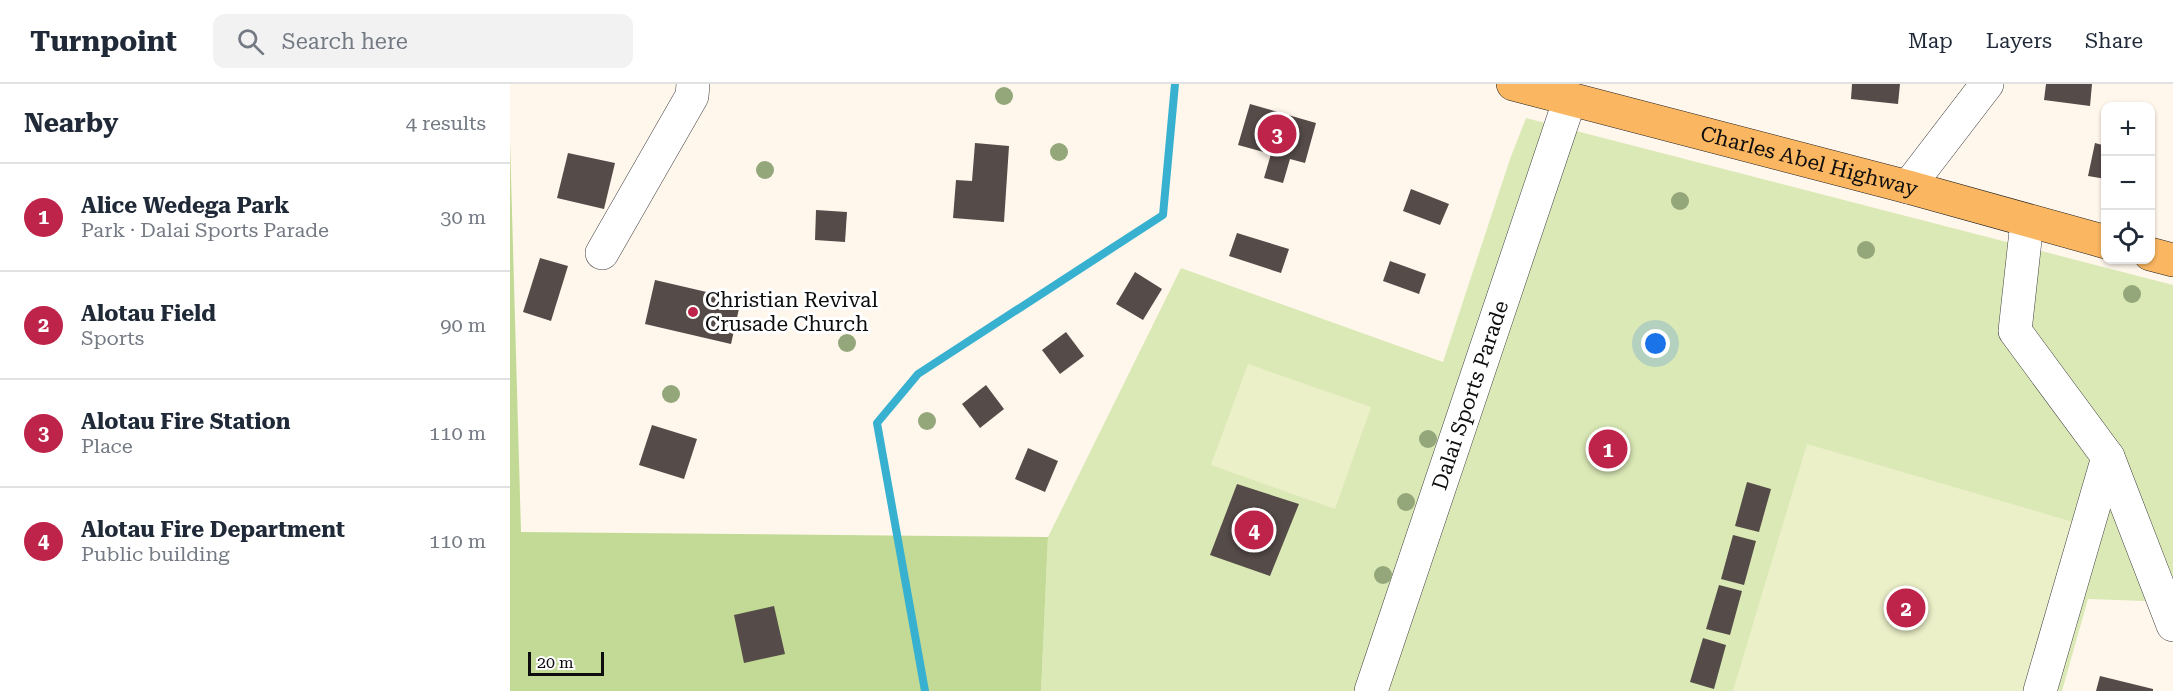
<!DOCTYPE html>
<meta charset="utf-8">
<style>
:root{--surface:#fff;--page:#f2f2f3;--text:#1f2937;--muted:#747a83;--line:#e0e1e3;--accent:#be234a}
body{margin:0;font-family:"Roboto Serif",serif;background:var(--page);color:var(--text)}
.controls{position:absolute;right:18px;top:18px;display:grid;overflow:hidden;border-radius:12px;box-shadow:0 2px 4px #0004}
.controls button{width:54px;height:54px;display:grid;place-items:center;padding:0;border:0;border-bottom:2px solid var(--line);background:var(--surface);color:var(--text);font:30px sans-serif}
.scale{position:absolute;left:18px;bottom:15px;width:76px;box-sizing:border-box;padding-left:6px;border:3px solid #0d0d0d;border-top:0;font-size:16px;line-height:21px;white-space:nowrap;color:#0d0d0d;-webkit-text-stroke:4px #fff;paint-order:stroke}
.you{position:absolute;left:1146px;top:260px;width:21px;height:21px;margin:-15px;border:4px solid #fff;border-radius:50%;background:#1a73e8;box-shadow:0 0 0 9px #1a73e833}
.badge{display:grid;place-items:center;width:39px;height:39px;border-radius:50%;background:var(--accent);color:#fff;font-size:20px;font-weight:700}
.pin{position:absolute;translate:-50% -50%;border:3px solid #fff;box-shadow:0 2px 6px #0006}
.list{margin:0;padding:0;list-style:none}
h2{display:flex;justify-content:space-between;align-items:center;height:78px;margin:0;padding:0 24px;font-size:26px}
h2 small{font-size:20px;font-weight:400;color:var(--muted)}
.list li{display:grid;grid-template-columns:39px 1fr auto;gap:18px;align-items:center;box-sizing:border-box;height:108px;padding:0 24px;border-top:2px solid var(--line)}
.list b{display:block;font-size:22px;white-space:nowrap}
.list p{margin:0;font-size:20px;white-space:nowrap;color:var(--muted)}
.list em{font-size:20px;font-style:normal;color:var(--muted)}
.icon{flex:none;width:33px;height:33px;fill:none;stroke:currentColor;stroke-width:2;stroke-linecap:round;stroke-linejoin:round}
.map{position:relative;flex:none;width:1663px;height:607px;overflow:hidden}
header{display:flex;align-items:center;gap:36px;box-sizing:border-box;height:84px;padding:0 30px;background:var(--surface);border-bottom:2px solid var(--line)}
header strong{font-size:28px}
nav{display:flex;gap:33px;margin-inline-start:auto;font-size:21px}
.search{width:420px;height:54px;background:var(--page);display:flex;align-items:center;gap:15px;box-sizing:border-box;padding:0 21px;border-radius:12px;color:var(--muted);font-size:22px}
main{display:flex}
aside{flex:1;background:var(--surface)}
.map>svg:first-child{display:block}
.green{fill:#dbe9b6}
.forest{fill:#c2da95}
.pitch{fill:#ebf0c8}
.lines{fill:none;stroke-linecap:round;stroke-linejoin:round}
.stream{stroke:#37b1cf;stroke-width:8}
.building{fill:#554b49}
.minor-casing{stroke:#404040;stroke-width:34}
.major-casing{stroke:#1e1e1e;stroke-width:34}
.minor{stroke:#fff;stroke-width:33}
.major{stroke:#fab661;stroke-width:33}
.tree{fill:#93a77a}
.poi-dot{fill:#be234a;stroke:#fff;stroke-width:2}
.labels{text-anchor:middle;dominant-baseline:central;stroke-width:6;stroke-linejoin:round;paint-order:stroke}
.street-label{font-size:21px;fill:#0d0d0d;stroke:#fff}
.poi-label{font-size:21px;fill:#0d0d0d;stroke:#fff;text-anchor:start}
</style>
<header>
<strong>Turnpoint</strong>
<div class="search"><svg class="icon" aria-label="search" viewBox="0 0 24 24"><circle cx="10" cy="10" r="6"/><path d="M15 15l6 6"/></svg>Search here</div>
<nav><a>Map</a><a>Layers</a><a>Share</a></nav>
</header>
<main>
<aside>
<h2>Nearby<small>4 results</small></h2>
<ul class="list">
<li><span class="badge">1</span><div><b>Alice Wedega Park</b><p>Park · Dalai Sports Parade</p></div><em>30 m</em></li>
<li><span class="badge">2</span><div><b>Alotau Field</b><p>Sports</p></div><em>90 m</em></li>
<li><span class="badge">3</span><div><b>Alotau Fire Station</b><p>Place</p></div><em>110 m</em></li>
<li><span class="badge">4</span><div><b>Alotau Fire Department</b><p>Public building</p></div><em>110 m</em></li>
</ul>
</aside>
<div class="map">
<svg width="1663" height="607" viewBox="0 0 1663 607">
<rect width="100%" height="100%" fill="#fff7ec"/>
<path class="green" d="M 1016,34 L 1663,201 L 1663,518 L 1578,515 L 1552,607 L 531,607 L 538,453 L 671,184 L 933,278 L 1000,75 Z"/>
<path class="forest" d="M 0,57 L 11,448 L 538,453 L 531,607 L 0,607 Z"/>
<g class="pitch">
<path d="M 738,280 L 861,323 L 825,425 L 701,381 Z"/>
<path d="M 1297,360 L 1570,440 L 1520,607 L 1223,607 Z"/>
</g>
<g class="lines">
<path class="stream" d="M 415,607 L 367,339 L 408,290 L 653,131 L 665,0"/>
</g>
<g class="building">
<path d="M 1342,0 L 1390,0 L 1388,20 L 1341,15 Z"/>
<path d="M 1536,0 L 1582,0 L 1580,22 L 1534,16 Z"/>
<path d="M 740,20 L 806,39 L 795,79 L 780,75 L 773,99 L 754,94 L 761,70 L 728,61 Z"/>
<path d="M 465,59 L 499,62 L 494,138 L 443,134 L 446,96 L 462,97 Z"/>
<path d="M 1585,59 L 1596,62 L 1596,95 L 1578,92 Z"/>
<path d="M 58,69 L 105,79 L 94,125 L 47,114 Z"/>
<path d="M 901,105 L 939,120 L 930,141 L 893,127 Z"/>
<path d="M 306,126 L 337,128 L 335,158 L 305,156 Z"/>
<path d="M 727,149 L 779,165 L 771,189 L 719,172 Z"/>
<path d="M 30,174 L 58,182 L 41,237 L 13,228 Z"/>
<path d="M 880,177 L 916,190 L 909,210 L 873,197 Z"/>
<path d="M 625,188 L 652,205 L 633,236 L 606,220 Z"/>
<path d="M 145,196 L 231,216 L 221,260 L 135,240 Z"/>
<path d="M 556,248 L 574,272 L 550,290 L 532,266 Z"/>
<path d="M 476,301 L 494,325 L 470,344 L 452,320 Z"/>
<path d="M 142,341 L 187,355 L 174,395 L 129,381 Z"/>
<path d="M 518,364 L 548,377 L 535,408 L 505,395 Z"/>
<path d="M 1237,398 L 1261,405 L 1249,448 L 1225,442 Z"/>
<path d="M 727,400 L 789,420 L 760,492 L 700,471 Z"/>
<path d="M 1223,451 L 1246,457 L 1234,501 L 1211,495 Z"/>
<path d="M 1209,501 L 1232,507 L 1220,551 L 1196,545 Z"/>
<path d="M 264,522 L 275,570 L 234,579 L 224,531 Z"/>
<path d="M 1193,554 L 1216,561 L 1204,605 L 1180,598 Z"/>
<path d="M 1590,592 L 1643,605 L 1643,607 L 1586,607 Z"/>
</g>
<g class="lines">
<g class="minor-casing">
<g id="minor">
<path d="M 1398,103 L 1477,0"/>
<path d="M 1517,138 L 1505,247 L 1598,373 L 1663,541"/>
<path d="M 92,169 L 182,12 L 183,0"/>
<path id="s1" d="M 861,607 L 1060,15"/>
<path d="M 1530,607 L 1598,373"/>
</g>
</g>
<g class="major-casing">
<g id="major">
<path id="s2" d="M 1003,0 L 1398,103 L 1596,158"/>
<path d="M 1640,170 L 1663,176"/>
</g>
</g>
<use href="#minor" class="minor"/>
<use href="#major" class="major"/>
</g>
<g class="tree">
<circle cx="494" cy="12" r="9"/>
<circle cx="549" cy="68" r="9"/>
<circle cx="255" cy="86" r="9"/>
<circle cx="1170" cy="117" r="9"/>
<circle cx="1356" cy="166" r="9"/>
<circle cx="1622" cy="210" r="9"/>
<circle cx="337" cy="259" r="9"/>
<circle cx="161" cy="310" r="9"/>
<circle cx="417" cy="337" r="9"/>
<circle cx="918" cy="355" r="9"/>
<circle cx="896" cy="418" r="9"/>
<circle cx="873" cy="491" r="9"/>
</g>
<circle class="poi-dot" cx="183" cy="228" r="6"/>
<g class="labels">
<g class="street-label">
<text stroke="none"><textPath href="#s2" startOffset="306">Charles Abel Highway</textPath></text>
<text stroke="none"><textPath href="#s1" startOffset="312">Dalai Sports Parade</textPath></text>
</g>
<g class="poi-label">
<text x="195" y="216">Christian Revival<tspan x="195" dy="24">Crusade Church</tspan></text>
</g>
</g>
</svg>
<div class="controls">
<button>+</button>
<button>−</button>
<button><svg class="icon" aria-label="locate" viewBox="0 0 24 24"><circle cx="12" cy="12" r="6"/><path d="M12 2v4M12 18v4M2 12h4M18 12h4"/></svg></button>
</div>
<div class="scale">20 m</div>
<div class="you"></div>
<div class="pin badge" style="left:1098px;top:365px">1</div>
<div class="pin badge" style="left:1396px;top:524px">2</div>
<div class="pin badge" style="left:767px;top:50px">3</div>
<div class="pin badge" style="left:744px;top:446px">4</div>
</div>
</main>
